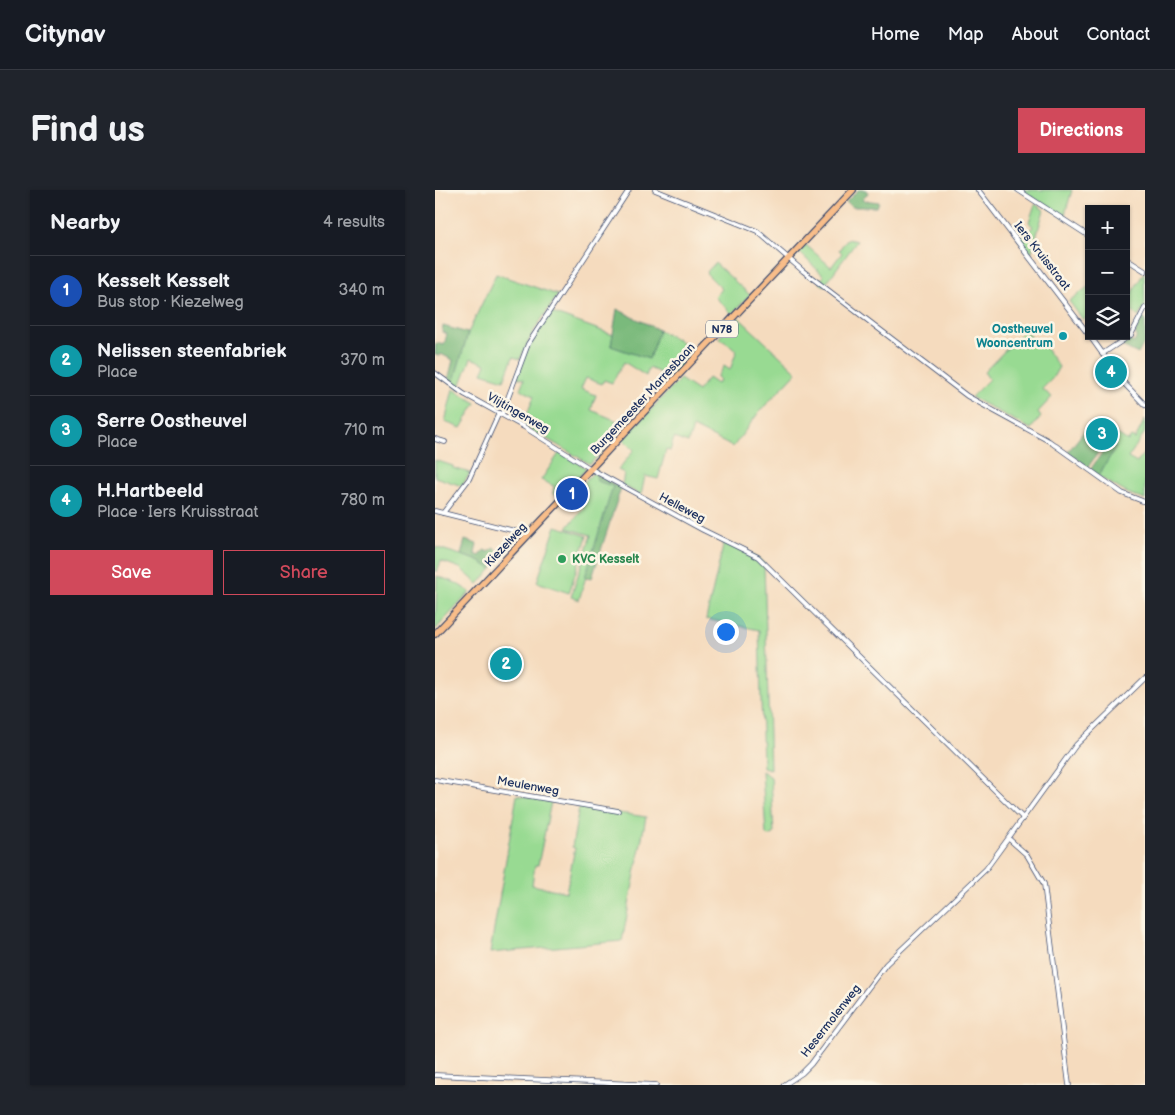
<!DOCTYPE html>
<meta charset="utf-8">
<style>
:root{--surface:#171b24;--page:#20242c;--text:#f1f3f6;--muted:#9ea1a6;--line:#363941;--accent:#d1495b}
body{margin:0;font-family:"Balsamiq Sans",sans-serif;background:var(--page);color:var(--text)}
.controls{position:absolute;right:15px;top:15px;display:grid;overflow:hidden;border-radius:0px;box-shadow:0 1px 4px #0004}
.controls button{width:45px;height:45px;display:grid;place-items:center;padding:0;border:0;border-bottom:1px solid var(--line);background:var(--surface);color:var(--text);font:25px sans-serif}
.you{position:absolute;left:290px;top:441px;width:18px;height:18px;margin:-12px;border:4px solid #fff;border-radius:50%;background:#1a73e8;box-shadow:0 0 0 8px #1a73e833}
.badge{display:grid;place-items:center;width:32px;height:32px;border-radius:50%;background:var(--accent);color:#fff;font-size:16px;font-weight:700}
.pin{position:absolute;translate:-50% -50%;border:2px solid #fff;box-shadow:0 1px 5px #0006}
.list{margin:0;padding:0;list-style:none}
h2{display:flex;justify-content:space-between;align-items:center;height:65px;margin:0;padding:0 20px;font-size:21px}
h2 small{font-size:16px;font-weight:400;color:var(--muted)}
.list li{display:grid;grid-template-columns:32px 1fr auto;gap:15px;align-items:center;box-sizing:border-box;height:70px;padding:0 20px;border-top:1px solid var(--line)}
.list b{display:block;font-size:19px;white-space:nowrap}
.list p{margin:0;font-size:16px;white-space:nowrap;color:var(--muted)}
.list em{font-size:16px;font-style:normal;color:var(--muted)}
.actions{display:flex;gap:10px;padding:15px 20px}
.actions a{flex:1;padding:11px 0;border:1px solid var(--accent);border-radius:0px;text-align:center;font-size:18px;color:var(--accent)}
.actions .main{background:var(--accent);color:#fff}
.icon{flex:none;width:28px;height:28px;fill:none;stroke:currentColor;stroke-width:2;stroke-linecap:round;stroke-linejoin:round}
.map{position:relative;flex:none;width:710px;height:895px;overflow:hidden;border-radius:0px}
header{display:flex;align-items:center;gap:30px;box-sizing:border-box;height:70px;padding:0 25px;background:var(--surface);border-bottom:1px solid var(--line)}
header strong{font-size:24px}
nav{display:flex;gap:28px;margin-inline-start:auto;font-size:18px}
.intro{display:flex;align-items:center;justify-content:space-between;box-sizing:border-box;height:120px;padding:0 30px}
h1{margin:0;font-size:35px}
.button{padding:12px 22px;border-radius:0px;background:var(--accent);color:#fff;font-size:18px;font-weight:700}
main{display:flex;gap:30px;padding:0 30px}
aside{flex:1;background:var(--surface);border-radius:0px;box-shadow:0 1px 4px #0004}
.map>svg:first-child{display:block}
.green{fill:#98da92;stroke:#5a8478}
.forest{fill:#7aba7c;stroke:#4a746d}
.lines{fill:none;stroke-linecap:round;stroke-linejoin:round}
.minor-casing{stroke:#3c496c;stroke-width:5.5}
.tertiary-casing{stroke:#3c496c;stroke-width:6}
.primary-casing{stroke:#3c496c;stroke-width:8}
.minor{stroke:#fff;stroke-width:4}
.tertiary{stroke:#fff;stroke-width:4.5}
.primary{stroke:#f8bd89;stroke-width:5.5}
.culture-dot{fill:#0f9aa8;stroke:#fcf5e5;stroke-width:2}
.leisure-dot{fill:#2e9e5b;stroke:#fcf5e5;stroke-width:2}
.labels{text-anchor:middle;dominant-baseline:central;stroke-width:5;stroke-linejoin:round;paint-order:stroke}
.shield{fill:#fcf5e5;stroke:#5e6a86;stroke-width:1}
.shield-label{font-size:11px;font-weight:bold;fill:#1b2f5e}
.street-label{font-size:12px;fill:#1b2f5e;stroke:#fcf5e5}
.culture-label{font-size:12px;font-weight:bold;fill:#0d838f;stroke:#fcf5e5;text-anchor:end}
.leisure-label{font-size:12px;font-weight:bold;fill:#27864d;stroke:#fcf5e5;text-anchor:start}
</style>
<header>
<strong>Citynav</strong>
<nav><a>Home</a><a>Map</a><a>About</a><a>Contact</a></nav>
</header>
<div class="intro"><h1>Find us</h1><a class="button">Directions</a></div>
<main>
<aside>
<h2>Nearby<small>4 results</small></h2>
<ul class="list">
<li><span class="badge" style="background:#1a4fb4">1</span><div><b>Kesselt Kesselt</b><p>Bus stop · Kiezelweg</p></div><em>340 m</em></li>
<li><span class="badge" style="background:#0f9aa8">2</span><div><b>Nelissen steenfabriek</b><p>Place</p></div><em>370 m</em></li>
<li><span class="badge" style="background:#0f9aa8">3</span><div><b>Serre Oostheuvel</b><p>Place</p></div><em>710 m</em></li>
<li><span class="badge" style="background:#0f9aa8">4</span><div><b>H.Hartbeeld</b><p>Place · Iers Kruisstraat</p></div><em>780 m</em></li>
</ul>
<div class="actions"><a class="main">Save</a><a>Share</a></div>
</aside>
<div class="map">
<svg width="710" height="895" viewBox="0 0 710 895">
<rect width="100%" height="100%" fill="#fcf5e5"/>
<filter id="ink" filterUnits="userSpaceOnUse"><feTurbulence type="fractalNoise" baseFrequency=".02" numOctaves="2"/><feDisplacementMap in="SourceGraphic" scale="10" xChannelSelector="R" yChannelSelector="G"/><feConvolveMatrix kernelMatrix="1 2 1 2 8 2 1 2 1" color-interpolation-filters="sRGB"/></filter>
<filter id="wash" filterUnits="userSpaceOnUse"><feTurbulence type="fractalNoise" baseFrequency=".0096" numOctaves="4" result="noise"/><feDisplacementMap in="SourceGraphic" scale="20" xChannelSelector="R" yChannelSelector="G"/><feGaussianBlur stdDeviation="1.12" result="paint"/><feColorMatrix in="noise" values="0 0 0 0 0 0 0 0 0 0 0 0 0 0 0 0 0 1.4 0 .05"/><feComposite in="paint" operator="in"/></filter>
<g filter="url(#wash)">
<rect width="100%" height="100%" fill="#f5dbbe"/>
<g class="green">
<path d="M 587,0 L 637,0 L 629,28 Z"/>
<path d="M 600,14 L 609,20 L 596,64 L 583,49 L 598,37 L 594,32 Z"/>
<path d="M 412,49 L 422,51 L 389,96 L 384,92 L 389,86 L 364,62 L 371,55 L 396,77 L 407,63 L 404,60 Z"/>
<path d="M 280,73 L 315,105 L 297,124 L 280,107 L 287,99 L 271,83 Z"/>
<path d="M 709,82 L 710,115 L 703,127 L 691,114 Z"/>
<path d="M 61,84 L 123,105 L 98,142 L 85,169 L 78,167 L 69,190 L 47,183 L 51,174 L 36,168 L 24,199 L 18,194 L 33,143 Z"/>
<path d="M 654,96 L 654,125 L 648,130 L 634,111 Z"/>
<path d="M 115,122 L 178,145 L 176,156 L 214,169 L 224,140 L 263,161 L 237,188 L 214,178 L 211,186 L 189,172 L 177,193 L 169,190 L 167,194 L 151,188 L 146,199 L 161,205 L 156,220 L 192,235 L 155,274 L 88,235 L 99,206 L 85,199 L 89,189 L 81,187 L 93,157 Z"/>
<path d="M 303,127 L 362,182 L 324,222 L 298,257 L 258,237 L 253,253 L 239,248 L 235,261 L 231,260 L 223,289 L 210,286 L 206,305 L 187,295 L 189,283 L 183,280 L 199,260 L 188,249 L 245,189 L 263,201 L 273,188 L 282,194 L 285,190 L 282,187 L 289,176 L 295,180 L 302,160 L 284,148 Z"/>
<path d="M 590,140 L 599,152 L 604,149 L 624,177 L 617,189 L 607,199 L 617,207 L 603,222 L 606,226 L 596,239 L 536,207 L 554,189 L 549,182 Z"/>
<path d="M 18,199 L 41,213 L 26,238 L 10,232 Z"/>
<path d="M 710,229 L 710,242 L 693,268 L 702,273 L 710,261 L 710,310 L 690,302 L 663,286 L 681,257 L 674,253 L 681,243 L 693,251 L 696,247 L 700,249 Z"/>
<path d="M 125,262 L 150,277 L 150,280 L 125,307 L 118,304 L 119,296 L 106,290 Z"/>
<path d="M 0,270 L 18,276 L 18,278 L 35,283 L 27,296 L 0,287 Z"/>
<path d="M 158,283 L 161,284 L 162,291 L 178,296 L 144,410 L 136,407 L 156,345 L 132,338 L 149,317 L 137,306 Z"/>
<path d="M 121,336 L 152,346 L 134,403 L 102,392 Z"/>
<path d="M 289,352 L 317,365 L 329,373 L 335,579 L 328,577 L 324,440 L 271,429 Z"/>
<path d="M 0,357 L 42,370 L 57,379 L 43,394 L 25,378 L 6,371 L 2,382 L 0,381 Z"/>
<path d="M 2,386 L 21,393 L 35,402 L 0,440 Z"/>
<path d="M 327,581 L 336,587 L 339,644 L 334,646 L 331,645 Z"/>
<path d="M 82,605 L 116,612 L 103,675 L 100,675 L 97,695 L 131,702 L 140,658 L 137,657 L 144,617 L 211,627 L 187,751 L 55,763 Z"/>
</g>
<g class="forest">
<path d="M 423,0 L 431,0 L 433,3 L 427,10 L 444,12 L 442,17 L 417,17 L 411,12 Z"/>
<path d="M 182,119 L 224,140 L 214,169 L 176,156 Z"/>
<path d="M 706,127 L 710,129 L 710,151 L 703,164 L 685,155 L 692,149 L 699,153 L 702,146 L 700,144 Z"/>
<path d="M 8,136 L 33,143 L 18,194 L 13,190 L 18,170 L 6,164 L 5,166 L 0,165 L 1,153 L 9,155 L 12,144 L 7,142 Z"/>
<path d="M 650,240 L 669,254 L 653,277 L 633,262 Z"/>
<path d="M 674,253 L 681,257 L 663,286 L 655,280 Z"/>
<path d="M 161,284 L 186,298 L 157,388 L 150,387 L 178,296 L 162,291 Z"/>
<path d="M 30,350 L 42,354 L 40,364 L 45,366 L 49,360 L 54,362 L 58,358 L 70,365 L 57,379 L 42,370 L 26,365 Z"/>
</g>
</g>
<g filter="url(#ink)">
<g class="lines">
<g class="minor-casing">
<g id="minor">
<path d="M 220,0 L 322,41 L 368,81 L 532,206 L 614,251 L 687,303 L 710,312"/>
<path d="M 583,0 L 654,46"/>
<path d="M 691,69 L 710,81"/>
<path d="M 667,164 L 696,145 L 710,118"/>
<path d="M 0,183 L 29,204 L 89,237 L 156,279 L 268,340 L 323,367 L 588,628"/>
<path d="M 67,224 L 93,154 L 194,0"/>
<path d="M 0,249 L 10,252"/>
<path d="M 0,321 L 88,343 L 93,346"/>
<path d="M 8,323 L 34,289 L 64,223"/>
<path d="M 0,590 L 183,621"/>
<path d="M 574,649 L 592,665 L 609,694 L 634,895"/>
<path d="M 0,885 L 221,895"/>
<path d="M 349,895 L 367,883 L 376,874 L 451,774 L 551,679 L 641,555 L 710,488"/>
</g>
</g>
<g class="tertiary-casing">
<g id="tertiary">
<path d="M 543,0 L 654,145"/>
<path d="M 655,146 L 687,191 L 710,215"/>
</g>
</g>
<g class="primary-casing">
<path id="primary" d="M 0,444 L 418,0"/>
</g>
<use href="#minor" class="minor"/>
<use href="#tertiary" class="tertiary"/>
<use href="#primary" class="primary"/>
</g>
</g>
<circle class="culture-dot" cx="628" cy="146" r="5"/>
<circle class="leisure-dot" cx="127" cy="369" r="5"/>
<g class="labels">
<rect class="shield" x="271" y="130.5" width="32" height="17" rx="4"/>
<g class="shield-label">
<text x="287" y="139">N78</text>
</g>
<g class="street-label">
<text transform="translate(607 66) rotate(52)">Iers Kruisstraat</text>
<text transform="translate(208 209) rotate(-47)">Burgemeester Marresbaan</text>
<text transform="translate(83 223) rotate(30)">Vlijtingerweg</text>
<text transform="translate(247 318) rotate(28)">Helleweg</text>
<text transform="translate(71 355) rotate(-47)">Kiezelweg</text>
<text transform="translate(93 596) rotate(10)">Meulenweg</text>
<text transform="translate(396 831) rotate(-52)">Hesermolenweg</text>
</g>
<g class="culture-label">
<text x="618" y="139">Oostheuvel<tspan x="618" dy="14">Wooncentrum</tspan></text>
</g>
<g class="leisure-label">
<text x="137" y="369">KVC Kesselt</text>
</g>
</g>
</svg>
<div class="controls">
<button>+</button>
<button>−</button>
<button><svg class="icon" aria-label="layers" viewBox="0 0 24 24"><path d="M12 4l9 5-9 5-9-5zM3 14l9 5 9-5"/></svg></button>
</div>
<div class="you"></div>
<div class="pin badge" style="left:137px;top:304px;background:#1a4fb4">1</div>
<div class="pin badge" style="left:71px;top:474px;background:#0f9aa8">2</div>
<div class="pin badge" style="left:667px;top:244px;background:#0f9aa8">3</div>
<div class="pin badge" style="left:676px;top:182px;background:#0f9aa8">4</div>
</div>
</main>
